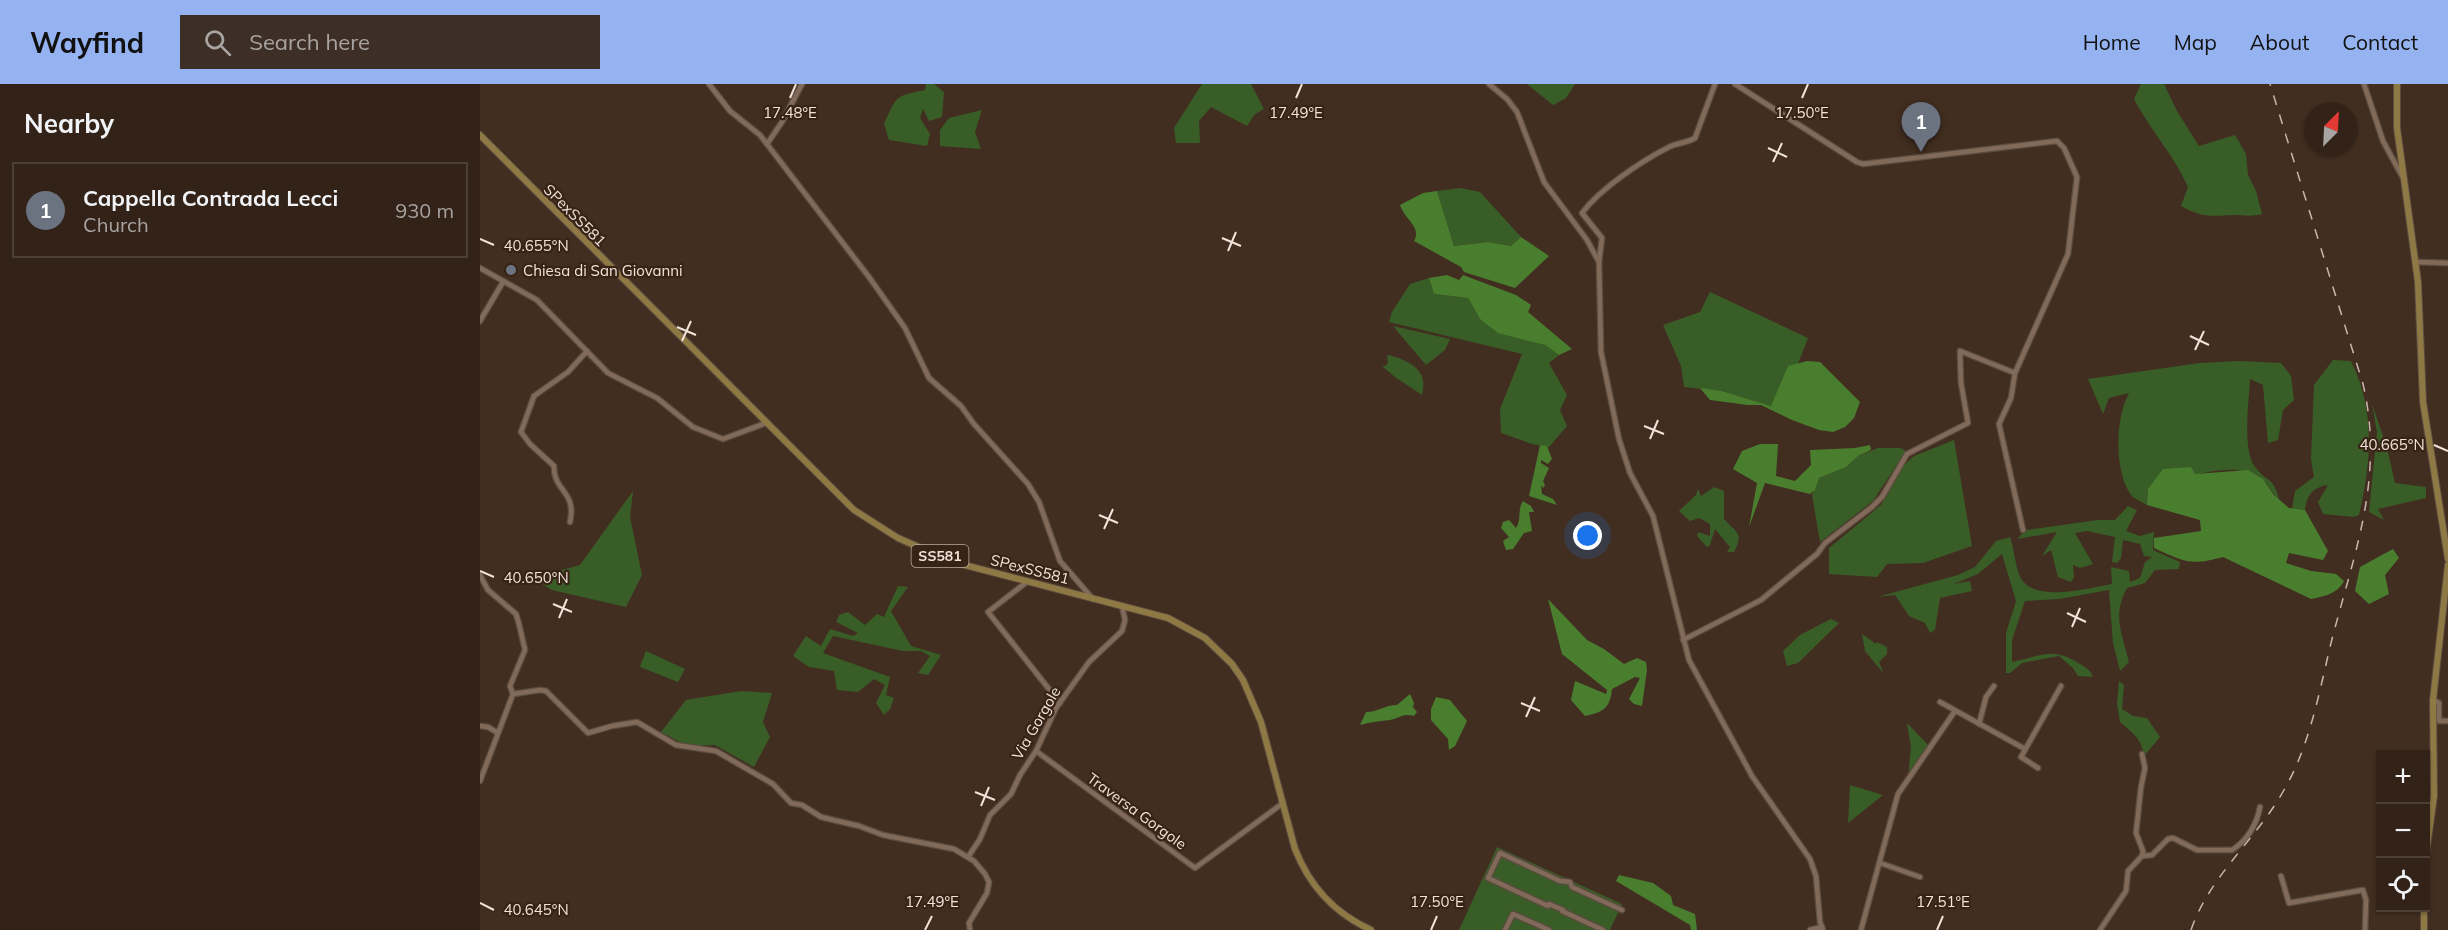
<!DOCTYPE html>
<meta charset="utf-8">
<style>
:root{--surface:#322218;--page:#3d2f25;--text:#f1f3f6;--muted:#a8a4a2;--line:#4d3f37;--accent:#95b2f1}
body{margin:0;font-family:Mulish,sans-serif;background:var(--page);color:var(--text)}
.controls{position:absolute;right:18px;bottom:18px;display:grid;overflow:hidden;border-radius:0px;box-shadow:0 2px 4px #0004}
.controls button{width:54px;height:54px;display:grid;place-items:center;padding:0;border:0;border-bottom:2px solid var(--line);background:var(--surface);color:var(--text);font:30px sans-serif}
.compass{position:absolute;left:1824px;top:18px;width:54px;height:54px;border-radius:50%;background:var(--surface);box-shadow:0 2px 4px #0004;rotate:24deg}
.you{position:absolute;left:1108px;top:452px;width:21px;height:21px;margin:-15px;border:4px solid #fff;border-radius:50%;background:#1a73e8;box-shadow:0 0 0 9px #1a73e833}
.badge{display:grid;place-items:center;width:39px;height:39px;border-radius:50%;background:var(--accent);color:#fff;font-size:20px;font-weight:700}
.pin{position:absolute;translate:-50% -50px;filter:drop-shadow(0 2px 3px #0008)}
.pin::after{content:'';position:absolute;top:32px;width:21px;height:18px;background:inherit;clip-path:polygon(0 0,100% 0,50% 100%)}
.list{margin:0;padding:0;list-style:none}
h2{display:flex;justify-content:space-between;align-items:center;height:78px;margin:0;padding:0 24px;font-size:26px}
h2 small{font-size:20px;font-weight:400;color:var(--muted)}
.list li{display:grid;grid-template-columns:39px 1fr auto;gap:18px;align-items:center;box-sizing:border-box;height:96px;margin:0 12px 12px;padding:0 12px;border:2px solid var(--line);border-radius:0px}
.list b{display:block;font-size:22px;white-space:nowrap}
.list p{margin:0;font-size:20px;white-space:nowrap;color:var(--muted)}
.list em{font-size:20px;font-style:normal;color:var(--muted)}
.icon{flex:none;width:33px;height:33px;fill:none;stroke:currentColor;stroke-width:2;stroke-linecap:round;stroke-linejoin:round}
.map{position:relative;flex:none;width:1968px;height:846px;overflow:hidden}
header{display:flex;align-items:center;gap:36px;box-sizing:border-box;height:84px;padding:0 30px;background:var(--accent);color:#111}
header strong{font-size:28px}
nav{display:flex;gap:33px;margin-inline-start:auto;font-size:21px}
.search{width:420px;height:54px;background:var(--page);display:flex;align-items:center;gap:15px;box-sizing:border-box;padding:0 21px;border-radius:0px;color:var(--muted);font-size:22px}
main{display:flex}
aside{flex:1;background:var(--surface)}
.map>svg:first-child{display:block}
.green{fill:#395d27}
.forest{fill:#4a7e2f}
.lines{fill:none;stroke-linecap:round;stroke-linejoin:round}
.minor-casing{stroke:#5c4b3f;stroke-width:7}
.major-casing{stroke:#5c4b3f;stroke-width:8}
.minor{stroke:#816a5a;stroke-width:4.5}
.major{stroke:#8e7944;stroke-width:6}
.rail{stroke:#c7b7ad;stroke-width:1.5;stroke-dasharray:10 10;stroke-linecap:butt}
.ticks{fill:none;stroke:#f1e3da;stroke-width:2}
.worship-dot{fill:#6b7280;stroke:#382416;stroke-width:2}
.labels{text-anchor:middle;dominant-baseline:central;stroke-width:4.5;stroke-linejoin:round;paint-order:stroke}
.shield{fill:#382416;stroke:#baaa9f;stroke-width:1.5}
.shield-label{font-size:14px;font-weight:bold;fill:#f1e3da}
.street-label{font-size:15px;fill:#f1e3da;stroke:#382416}
.poi-label{font-size:15px;fill:#f1e3da;stroke:#382416;text-anchor:start}
.ticks-label{font-size:15px;text-anchor:middle;fill:#f1e3da;stroke:#382416;stroke-width:4.5;stroke-linejoin:round;paint-order:stroke}
</style>
<header>
<strong>Wayfind</strong>
<div class="search"><svg class="icon" aria-label="search" viewBox="0 0 24 24"><circle cx="10" cy="10" r="6"/><path d="M15 15l6 6"/></svg>Search here</div>
<nav><a>Home</a><a>Map</a><a>About</a><a>Contact</a></nav>
</header>
<main>
<aside>
<h2>Nearby<small></small></h2>
<ul class="list">
<li><span class="badge" style="background:#6b7280">1</span><div><b>Cappella Contrada Lecci</b><p>Church</p></div><em>930 m</em></li>
</ul>
</aside>
<div class="map">
<svg width="1968" height="846" viewBox="0 0 1968 846">
<rect width="100%" height="100%" fill="#422e20"/>
<g class="green">
<path d="M 446,0 L 454,0 L 464,8 L 462,33 L 449,37 L 443,25 L 440,34 L 450,50 L 447,62 L 409,56 L 404,40 C 417,12 414,12 445,6 Z"/>
<path d="M 722,0 L 771,0 L 784,25 L 775,30 L 767,42 L 731,23 L 719,37 L 720,59 L 696,59 L 694,44 Z"/>
<path d="M 1047,0 L 1095,0 L 1086,14 L 1073,21 Z"/>
<path d="M 1661,0 L 1684,0 L 1697,27 L 1719,62 L 1755,51 L 1766,70 L 1768,91 L 1776,107 L 1782,130 C 1772,133 1763,131 1753,131 C 1730,132 1723,134 1701,122 L 1708,103 C 1694,71 1670,46 1654,15 Z"/>
<path d="M 502,26 L 495,48 L 501,65 L 460,62 L 460,46 L 469,34 Z"/>
<path d="M 981,104 L 1000,108 L 1041,153 L 1031,162 L 1008,158 L 974,162 L 957,107 Z"/>
<path d="M 949,194 L 954,210 L 988,214 L 1000,235 L 1042,254 L 1065,261 L 1079,271 L 1069,279 L 1087,311 L 1080,326 L 1087,342 L 1069,363 L 1052,360 L 1021,349 L 1020,325 L 1042,270 L 909,238 L 912,228 L 930,200 Z"/>
<path d="M 1230,208 L 1328,254 L 1318,280 L 1313,282 L 1291,322 L 1242,307 L 1204,303 L 1201,282 L 1183,241 L 1220,228 Z"/>
<path d="M 913,242 L 970,255 L 965,266 L 946,281 Z"/>
<path d="M 909,271 C 930,277 949,286 942,311 L 915,293 L 902,282 L 905,282 L 908,279 L 907,272 Z"/>
<path d="M 1853,276 L 1871,277 C 1896,328 1891,378 1879,431 L 1874,433 L 1843,430 L 1838,418 L 1848,401 C 1833,403 1827,411 1825,426 L 1812,425 L 1815,407 L 1834,393 L 1831,375 L 1834,301 Z"/>
<path d="M 1758,277 L 1801,279 L 1811,292 L 1814,316 L 1803,326 L 1798,356 L 1788,359 L 1783,301 L 1770,295 C 1769,317 1762,366 1775,383 C 1787,399 1794,392 1799,416 C 1792,409 1789,400 1781,394 C 1756,374 1696,396 1668,405 L 1667,421 C 1662,418 1655,415 1651,411 C 1634,387 1635,334 1649,309 L 1629,314 L 1623,330 L 1608,295 L 1720,279 Z"/>
<path d="M 1892,320 L 1907,364 L 1915,399 L 1946,403 L 1946,414 L 1898,425 L 1904,436 L 1889,428 L 1897,348 Z"/>
<path d="M 1474,356 L 1492,462 L 1443,479 L 1407,480 L 1397,493 L 1349,490 L 1349,464 L 1401,421 L 1424,381 L 1434,372 Z"/>
<path d="M 1398,364 L 1420,364 L 1426,367 L 1393,417 L 1340,458 L 1332,411 L 1339,394 L 1366,383 L 1378,372 Z"/>
<path d="M 1234,403 L 1244,407 L 1244,435 C 1257,449 1264,449 1254,468 L 1247,468 L 1250,463 L 1235,445 L 1230,461 L 1227,463 L 1217,452 L 1218,448 L 1230,452 L 1230,440 L 1219,434 L 1210,437 L 1199,427 L 1216,411 L 1218,405 L 1221,412 Z"/>
<path d="M 153,407 L 150,433 L 162,491 L 146,523 L 72,506 L 61,499 L 71,489 L 100,481 Z"/>
<path d="M 1648,422 L 1657,426 L 1646,447 L 1660,452 L 1674,448 L 1673,466 L 1700,478 L 1699,485 L 1675,486 L 1665,499 L 1647,504 C 1632,531 1642,550 1649,578 L 1640,587 L 1633,559 L 1629,506 L 1579,515 L 1545,517 L 1532,556 L 1532,578 C 1562,572 1572,562 1600,580 C 1607,584 1610,586 1613,593 L 1598,592 L 1593,584 L 1579,572 L 1542,579 L 1530,589 L 1526,589 L 1526,549 L 1536,517 L 1522,470 L 1498,490 L 1473,500 L 1490,497 L 1492,507 L 1460,514 L 1455,546 L 1450,549 L 1445,539 L 1429,532 L 1415,511 L 1397,513 L 1478,491 L 1495,483 L 1516,457 L 1530,453 C 1534,465 1535,479 1539,490 C 1550,521 1608,504 1632,500 L 1631,483 L 1649,487 L 1650,498 L 1660,494 L 1665,478 L 1672,473 L 1664,472 L 1660,460 L 1643,456 L 1641,474 L 1637,479 L 1632,478 L 1635,453 L 1607,447 L 1595,449 L 1613,480 L 1600,484 L 1593,481 L 1594,493 L 1591,498 L 1578,493 L 1571,466 L 1562,472 L 1577,448 L 1537,455 L 1546,446 L 1618,436 L 1635,436 Z"/>
<path d="M 418,502 L 428,503 L 411,527 L 431,562 L 461,571 L 448,591 L 438,589 L 450,572 L 441,567 L 423,567 L 353,552 L 343,569 L 410,593 L 406,611 L 414,614 L 410,625 L 404,631 L 396,619 L 405,601 L 394,595 L 378,608 L 357,606 L 354,587 L 329,583 L 313,572 L 326,552 L 341,562 L 350,545 L 373,552 L 378,549 L 356,538 L 359,531 L 368,528 L 385,541 L 397,530 L 404,533 Z"/>
<path d="M 1351,535 L 1359,539 L 1318,579 L 1307,582 L 1303,567 L 1320,551 Z"/>
<path d="M 1382,550 L 1396,560 L 1397,558 L 1407,563 L 1407,570 L 1399,578 L 1404,590 L 1385,567 Z"/>
<path d="M 166,567 L 205,585 L 198,598 L 160,583 Z"/>
<path d="M 1639,597 L 1644,601 L 1642,625 L 1653,632 L 1667,634 L 1680,653 L 1664,672 C 1662,655 1652,648 1640,638 L 1637,620 Z"/>
<path d="M 261,607 L 292,609 L 283,638 L 290,653 L 274,683 L 235,661 L 207,662 L 181,648 L 206,616 Z"/>
<path d="M 1427,639 L 1450,663 L 1428,695 L 1431,663 Z"/>
<path d="M 1370,701 L 1403,711 L 1368,739 Z"/>
<path d="M 1017,763 L 1142,820 L 1130,846 L 979,846 Z"/>
</g>
<g class="forest">
<path d="M 957,107 L 974,162 L 1008,158 L 1031,162 L 1041,153 L 1069,172 L 1035,204 L 984,188 L 981,183 L 934,157 C 942,143 925,136 920,121 L 943,109 Z"/>
<path d="M 967,191 L 979,196 L 983,191 L 1036,211 L 1051,221 L 1048,228 L 1092,265 L 1079,271 L 1065,261 L 1018,249 L 1000,235 L 988,214 L 954,210 L 949,194 Z"/>
<path d="M 1327,277 L 1340,278 L 1380,318 L 1374,334 L 1365,343 L 1353,348 L 1339,346 L 1312,336 L 1281,321 L 1268,321 L 1230,316 L 1220,304 L 1242,307 L 1291,322 L 1308,282 Z"/>
<path d="M 1280,360 L 1298,360 L 1296,392 L 1315,397 L 1331,381 L 1330,366 L 1375,364 L 1390,361 L 1391,366 L 1378,372 L 1366,383 L 1339,394 L 1335,406 L 1330,410 L 1285,399 L 1269,443 L 1277,399 L 1253,385 L 1262,367 Z"/>
<path d="M 1060,361 L 1067,362 L 1072,375 L 1068,380 L 1061,376 L 1061,379 L 1069,384 L 1063,397 L 1065,401 L 1063,404 L 1061,401 L 1062,410 L 1073,415 L 1077,421 L 1049,412 Z"/>
<path d="M 1711,383 L 1715,390 L 1768,386 L 1783,395 L 1794,411 L 1809,424 L 1825,426 L 1848,467 L 1843,476 L 1809,469 L 1806,479 L 1831,487 L 1856,490 L 1864,497 C 1857,510 1845,512 1831,515 L 1743,473 C 1710,482 1705,478 1674,464 L 1674,454 L 1721,447 L 1720,436 L 1667,421 L 1668,405 L 1683,385 Z"/>
<path d="M 1043,417 L 1051,422 L 1054,428 L 1049,428 L 1052,447 L 1044,449 L 1033,465 L 1026,466 L 1023,457 L 1029,453 L 1021,444 L 1023,438 L 1029,436 L 1036,444 C 1042,435 1037,426 1043,417 Z"/>
<path d="M 1913,465 L 1919,474 L 1905,491 L 1909,510 L 1889,520 L 1875,507 L 1880,483 Z"/>
<path d="M 1068,515 L 1107,556 L 1124,565 L 1144,580 L 1157,574 L 1166,578 L 1167,586 L 1162,622 L 1154,620 L 1149,615 L 1160,594 L 1155,593 L 1132,605 C 1130,625 1123,628 1105,632 L 1091,616 L 1095,597 L 1126,610 L 1127,606 L 1082,570 Z"/>
<path d="M 930,610 L 934,619 L 933,623 L 937,628 L 934,632 C 921,629 921,634 910,636 C 900,637 891,638 880,641 L 886,628 C 898,628 905,621 917,621 Z"/>
<path d="M 956,613 L 970,616 L 987,637 L 975,662 L 969,666 L 968,655 L 951,636 L 951,625 Z"/>
<path d="M 1139,791 L 1173,799 L 1191,812 L 1193,821 L 1215,830 L 1217,846 L 1211,846 L 1210,841 L 1136,797 Z"/>
</g>
<g class="lines">
<g class="minor-casing">
<g id="minor">
<path d="M 229,0 L 250,27 L 280,51 L 389,193 L 425,244 L 449,294 L 481,322 L 494,340 L 548,400 L 559,418 L 580,477 L 613,515"/>
<path d="M 1009,0 L 1027,15 L 1037,28 L 1064,98 L 1107,156 L 1119,178 L 1121,268 L 1139,355 L 1150,389 L 1173,432 L 1209,576 L 1272,692 L 1330,775 L 1336,792 L 1340,838 L 1343,846"/>
<path d="M 1884,0 L 1903,57 L 1922,92"/>
<path d="M 287,60 L 302,38 L 322,0"/>
<path d="M 1119,178 L 1122,154 L 1102,129 C 1121,104 1160,78 1189,63 C 1197,59 1207,59 1215,54 L 1235,0"/>
<path d="M 1936,178 L 1968,179"/>
<path d="M 0,184 L 57,216 L 128,289 L 177,314 L 213,343 L 243,355 L 286,339"/>
<path d="M 0,237 L 23,198"/>
<path d="M 1535,289 L 1531,314 L 1519,340 L 1543,446"/>
<path d="M 90,438 C 97,407 73,407 74,382 L 50,360 L 41,348 L 54,312 L 88,288 L 107,267"/>
<path d="M 0,491 L 8,506 L 36,530 L 39,540 L 45,566 L 30,602 L 33,610 L 0,697"/>
<path d="M 548,497 L 508,528 L 580,619"/>
<path d="M 1203,556 L 1281,516 L 1337,470 L 1345,459 L 1392,423 L 1402,413 L 1427,370 L 1488,339 L 1481,299 L 1480,267 L 1535,289 L 1588,170 L 1597,93 L 1584,64 L 1577,57 L 1383,80 L 1377,78 L 1255,0"/>
<path d="M 33,610 L 60,606 L 66,607 L 108,649 L 132,642 L 157,638 L 196,661 L 236,667 L 293,700 L 311,719 L 322,721 L 341,733 L 379,742 L 403,751 L 474,765 L 494,777 L 505,790 L 509,798 L 507,809 L 489,839 L 490,846"/>
<path d="M 1953,616 L 1959,619 L 1959,637 L 1968,637"/>
<path d="M 1460,618 L 1545,665"/>
<path d="M 1499,640 L 1506,613 L 1514,602"/>
<path d="M 0,642 L 8,643 L 18,649"/>
<path d="M 556,667 L 715,784 L 803,719"/>
<path d="M 1558,684 L 1541,673 L 1581,602"/>
<path d="M 1662,772 L 1672,771 L 1688,755 L 1693,754 L 1717,766 L 1752,766 C 1767,757 1777,740 1780,723"/>
<path d="M 488,773 L 500,755 L 510,731 L 531,710 L 540,691 L 556,667 L 576,624 L 609,578 L 642,547 L 645,536 L 642,522"/>
<path d="M 1400,779 L 1440,793"/>
<path d="M 1801,792 L 1809,819 L 1883,806 L 1886,816 L 1885,846"/>
<path d="M 1025,846 L 1033,830 L 1069,846"/>
<path d="M 1123,846 L 1082,827 L 1083,826 L 1069,820 L 1068,822 L 1008,794 L 1020,769 L 1080,797 L 1090,798 L 1092,803 L 1142,826"/>
<path d="M 1330,846 L 1342,843"/>
<path d="M 1381,846 L 1418,710 L 1475,627"/>
<path d="M 1620,846 L 1646,807 L 1648,787 L 1662,772 L 1663,767 L 1656,749 L 1661,703 L 1665,684 L 1662,670"/>
</g>
</g>
<g class="major-casing">
<g id="major">
<path d="M 1917,0 L 1917,44 L 1938,198 L 1943,318 L 1968,475"/>
<path d="M 0,51 L 374,426 L 418,454 L 473,478 L 688,534 L 725,554 L 752,580 L 763,596 L 781,638 L 815,765 C 830,803 854,829 891,846"/>
<path d="M 1946,770 L 1954,712 L 1953,616 L 1968,481"/>
<path d="M 1944,846 L 1944,824"/>
</g>
</g>
<use href="#minor" class="minor"/>
<use href="#major" class="major"/>
<path class="rail" d="M 1711,846 C 1730,791 1776,756 1804,706 C 1830,661 1839,609 1851,559 C 1874,469 1905,394 1883,300 L 1790,0"/>
</g>
<path class="ticks" d="M 310,14 L 316,0M 816,14 L 822,0M 1322,14 L 1328,0M 1288,64 L 1307,73M 1293,78 L 1302,59M 742,154 L 761,162M 0,155 L 14,161M 748,167 L 756,148M 197,243 L 216,251M 1710,252 L 1729,261M 202,257 L 211,237M 1715,266 L 1724,247M 1164,342 L 1184,350M 1170,355 L 1178,336M 1954,361 L 1968,367M 619,431 L 638,439M 624,445 L 633,425M 0,487 L 14,493M 73,520 L 92,528M 1587,529 L 1606,538M 79,534 L 87,515M 1592,543 L 1600,524M 1041,619 L 1060,627M 1046,633 L 1055,613M 495,708 L 515,716M 501,722 L 509,703M 0,819 L 14,826M 445,846 L 452,832M 951,846 L 957,832M 1457,846 L 1463,832"/>
<circle class="worship-dot" cx="31" cy="186" r="6"/>
<g class="labels">
<rect class="shield" x="431.5" y="461" width="57" height="22" rx="4.5"/>
<g class="shield-label">
<text x="460" y="472">SS581</text>
</g>
<g class="street-label">
<text transform="translate(95 131) rotate(45)">SPexSS581</text>
<text transform="translate(550 485) rotate(14)">SPexSS581</text>
<text transform="translate(556 639) rotate(-60)">Via Gorgole</text>
<text transform="translate(657 727) rotate(36)">Traversa Gorgole</text>
</g>
<g class="poi-label">
<text x="43" y="186">Chiesa di San Giovanni</text>
</g>
</g>
<g class="ticks-label">
<text x="816" y="34">17.49°E</text>
<text x="1322" y="34">17.50°E</text>
<text x="310" y="34">17.48°E</text>
<text x="56" y="167">40.655°N</text>
<text x="1912" y="366">40.665°N</text>
<text x="56" y="499">40.650°N</text>
<text x="452" y="823">17.49°E</text>
<text x="957" y="823">17.50°E</text>
<text x="1463" y="823">17.51°E</text>
<text x="56" y="831">40.645°N</text>
</g>
</svg>
<div class="controls">
<button>+</button>
<button>−</button>
<button><svg class="icon" aria-label="locate" viewBox="0 0 24 24"><circle cx="12" cy="12" r="6"/><path d="M12 2v4M12 18v4M2 12h4M18 12h4"/></svg></button>
</div>
<svg class="compass" viewBox="-18 -18 36 36"><path d="M0-13l5 13h-10z" fill="#e53935"/><path d="M0 13l5-13h-10z" fill="#a8a4a2"/></svg>
<div class="you"></div>
<div class="pin badge" style="left:1441px;top:68px;background:#6b7280">1</div>
</div>
</main>
